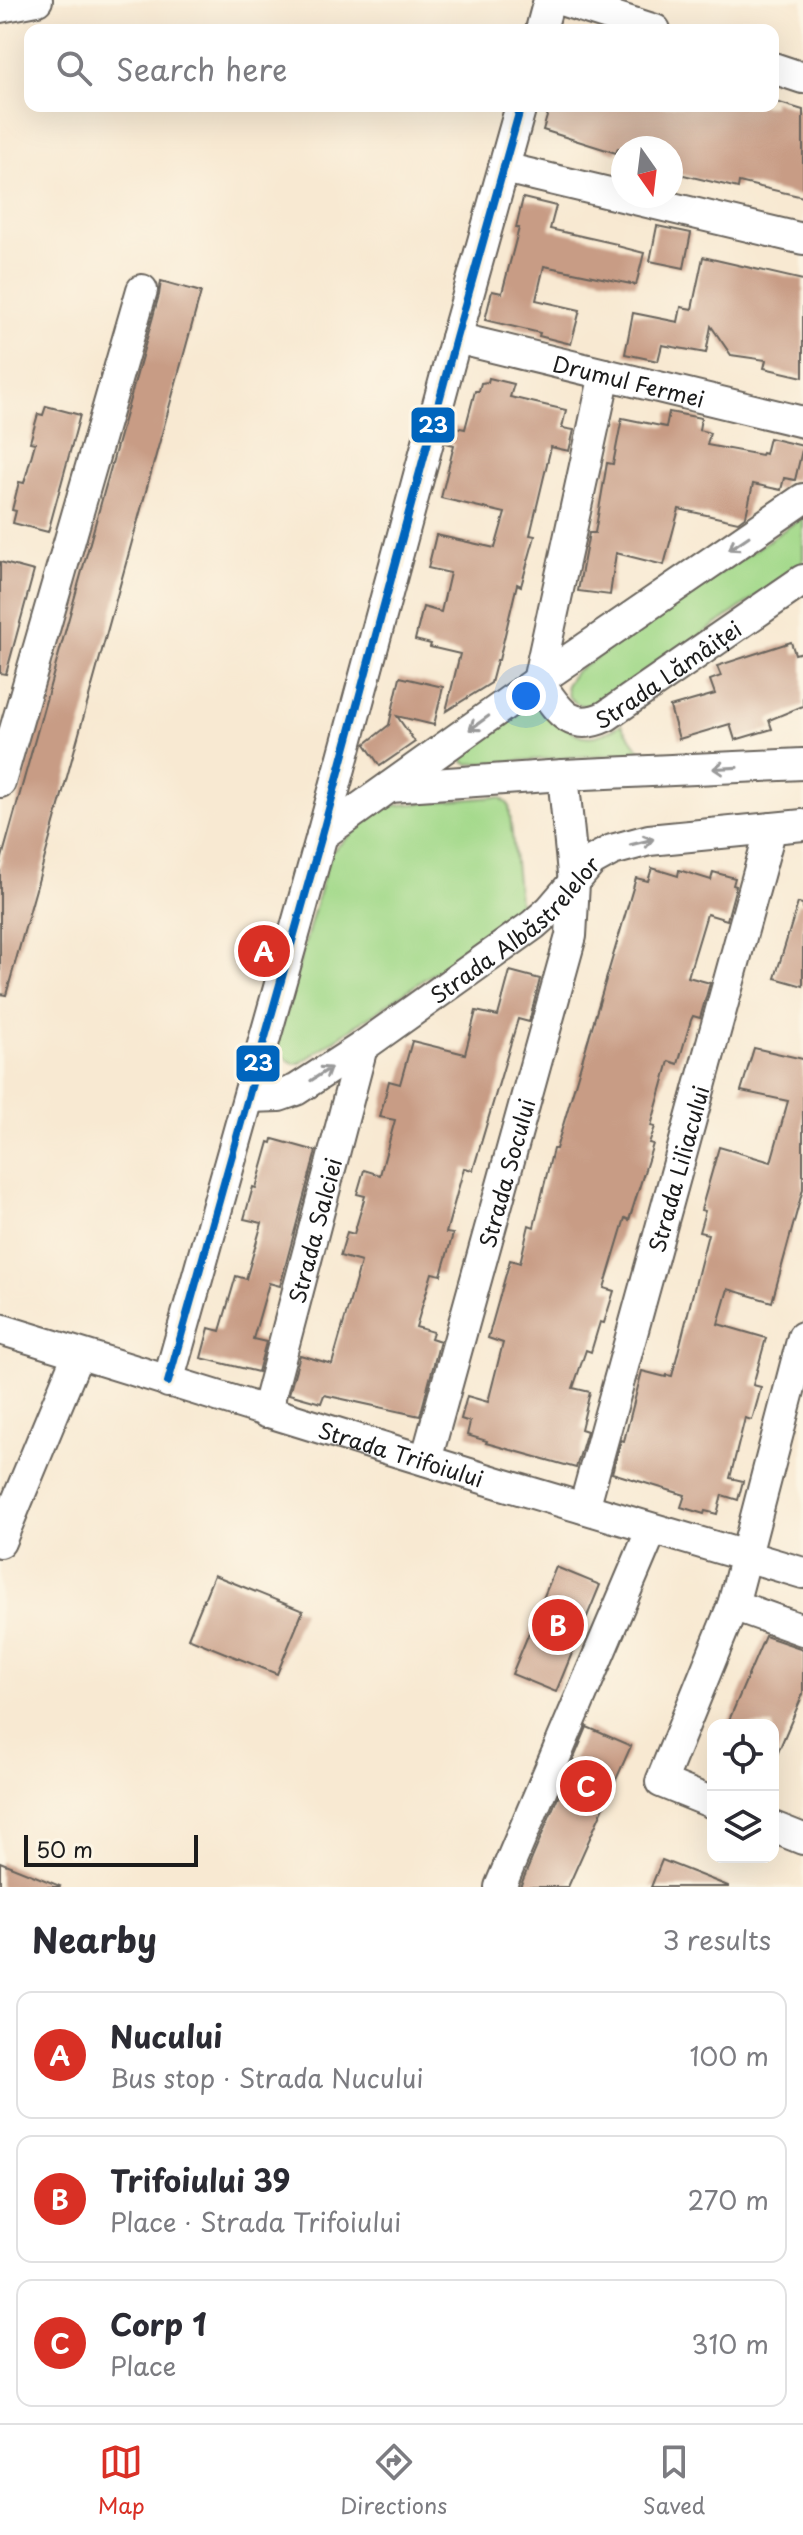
<!DOCTYPE html>
<meta charset="utf-8">
<style>
body{margin:0;font-family:"Playpen Sans",sans-serif;background:#f7f7f7;color:#2b2b33}
.controls{position:absolute;right:24px;bottom:24px;display:grid;overflow:hidden;border-radius:16px;box-shadow:0 8px 32px #0002}
.controls button{width:72px;height:72px;display:grid;place-items:center;padding:0;border:0;border-bottom:2px solid #e1e1e2;background:#fff;color:#2b2b33;font:40px sans-serif}
.compass{position:absolute;left:611px;top:136px;width:72px;height:72px;border-radius:50%;background:#fff;box-shadow:0 8px 32px #0002;rotate:166deg}
.scale{position:absolute;left:24px;bottom:20px;width:174px;box-sizing:border-box;padding-left:8px;border:4px solid #1c1c1c;border-top:0;font-size:22px;line-height:28px;white-space:nowrap;color:#1c1c1c;-webkit-text-stroke:6px #fcf5e5;paint-order:stroke}
.you{position:absolute;left:526px;top:696px;width:28px;height:28px;margin:-20px;border:6px solid #fff;border-radius:50%;background:#1a73e8;box-shadow:0 0 0 12px #1a73e833}
.badge{display:grid;place-items:center;width:52px;height:52px;border-radius:50%;background:#d93025;color:#fff;font-size:26px;font-weight:700}
.pin{position:absolute;translate:-50% -50%;border:4px solid #fff;box-shadow:0 2px 8px #0006}
.list{margin:0;padding:0;list-style:none}
h2{display:flex;justify-content:space-between;align-items:center;height:104px;margin:0;padding:0 32px;font-size:34px}
h2 small{font-size:26px;font-weight:400;color:#7c7c81}
.list li{display:grid;grid-template-columns:52px 1fr auto;gap:24px;align-items:center;box-sizing:border-box;height:128px;margin:0 16px 16px;padding:0 16px;border:2px solid #e1e1e2;border-radius:16px}
.list b{display:block;font-size:30px;white-space:nowrap}
.list p{margin:0;font-size:26px;white-space:nowrap;color:#7c7c81}
.list em{font-size:26px;font-style:normal;color:#7c7c81}
.icon{flex:none;width:44px;height:44px;fill:none;stroke:currentColor;stroke-width:2;stroke-linecap:round;stroke-linejoin:round}
.map{position:relative;flex:none;width:803px;height:1887px;overflow:hidden}
.search{position:absolute;background:#fff;box-shadow:0 8px 32px #0002;left:24px;right:24px;top:24px;height:88px;display:flex;align-items:center;gap:20px;box-sizing:border-box;padding:0 28px;border-radius:16px;color:#7c7c81;font-size:30px}
.sheet{height:536px;background:#fff}
nav{display:flex;justify-content:space-around;align-items:center;box-sizing:border-box;height:112px;border-top:2px solid #e1e1e2;background:#fff;font-size:22px;color:#7c7c81}
nav a{display:grid;justify-items:center;gap:4px}
nav .on{color:#d93025}
.map>svg:first-child{display:block}
.green{fill:#a3d98a;stroke:#607a53;stroke-width:2}
.building{fill:#c89c85}
.lines{fill:none;stroke-linecap:round;stroke-linejoin:round}
.minor-casing{stroke:#69645c;stroke-width:34}
.minor{stroke:#fff;stroke-width:30}
.bus-1-casing{stroke:#fcf5e5;stroke-width:14}
.bus-1{stroke:#0065bd;stroke-width:8}
.oneway{stroke:#999}
.labels{text-anchor:middle;dominant-baseline:central;stroke-width:6;stroke-linejoin:round;paint-order:stroke}
.street-label{font-size:22px;fill:#1c1c1c;stroke:#fcf5e5}
.line-badge{stroke:#fcf5e5;stroke-width:3}
.badge-label{font-size:22px;text-anchor:middle;font-weight:bold;fill:#fff}
</style>
<div class="map">
<svg width="803" height="1887" viewBox="0 0 803 1887">
<rect width="100%" height="100%" fill="#fcf5e5"/>
<filter id="ink" filterUnits="userSpaceOnUse"><feTurbulence type="fractalNoise" baseFrequency=".0125" numOctaves="2"/><feDisplacementMap in="SourceGraphic" scale="16" xChannelSelector="R" yChannelSelector="G"/><feConvolveMatrix kernelMatrix="1 2 1 2 8 2 1 2 1" color-interpolation-filters="sRGB"/></filter>
<filter id="wash" filterUnits="userSpaceOnUse"><feTurbulence type="fractalNoise" baseFrequency=".006" numOctaves="4" result="noise"/><feDisplacementMap in="SourceGraphic" scale="32" xChannelSelector="R" yChannelSelector="G"/><feGaussianBlur stdDeviation="1.8" result="paint"/><feColorMatrix in="noise" values="0 0 0 0 0 0 0 0 0 0 0 0 0 0 0 0 0 1.4 0 .05"/><feComposite in="paint" operator="in"/></filter>
<g filter="url(#wash)">
<rect width="100%" height="100%" fill="#f8e9d2"/>
<g class="green">
<path d="M803,517V564L603,703C589,706 578,709 568,696L566,685L575,672Z"/>
<path d="M524,705C565,704 567,761 621,724L642,753L468,764L464,762L462,753Z"/>
<path d="M495,797L501,798L509,805L520,911L516,917L299,1064C288,1065 281,1053 277,1044L330,853L380,809L388,806Z"/>
</g>
<g id="blocks">
<g class="building">
<polygon points="773,101 803,110 803,197 739,182 738,188 671,172 671,148 618,148 616,153 543,130 550,106 773,106"/>
<polygon points="523,198 556,206 550,229 617,244 617,246 644,253 636,285 544,266 536,300 580,310 571,344 539,336 540,333 485,320 492,291 502,293 519,228 516,228"/>
<polygon points="657,226 691,233 684,268 650,261"/>
<polygon points="703,257 803,280 803,377 764,368 766,360 731,355 711,326 706,353 662,345 658,361 625,354 633,313 678,322 681,307 692,309"/>
<polygon points="161,281 201,292 36,889 6,995 0,994 0,865 159,295"/>
<polygon points="489,378 514,384 510,397 566,410 562,428 574,430 569,451 551,447 530,535 535,536 521,586 517,584 499,660 497,660 491,683 446,711 460,654 430,647 431,644 415,640 423,607 441,612 450,573 428,568 436,535 495,548 505,513 441,498 454,445 446,443 451,426 465,429 475,391 479,391 481,383 488,382"/>
<polygon points="46,406 80,415 48,532 13,523 16,511 12,510 19,482 24,483 35,443 30,442 38,414 43,415"/>
<polygon points="669,412 701,418 699,430 710,433 707,445 761,455 762,453 765,454 769,438 803,446 795,480 784,478 781,490 753,484 746,516 738,522 679,509 664,565 616,553 610,595 578,591 589,533 595,533 607,463 613,464 622,418 666,427"/>
<polygon points="0,562 34,571 6,674 0,673"/>
<polygon points="791,642 795,654 803,652 803,706 769,720 772,729 735,740 730,724 679,739 670,707 715,694 710,680 721,676 717,666"/>
<polygon points="400,677 443,687 434,725 397,716 415,742 380,766 365,744 389,725"/>
<polygon points="652,868 678,876 679,870 711,880 713,872 735,878 733,885 736,886 727,920 707,914 688,977 710,983 700,1018 693,1016 691,1020 678,1064 669,1061 651,1126 655,1127 649,1143 653,1144 629,1220 625,1218 604,1288 614,1291 604,1323 600,1322 591,1352 586,1350 573,1388 590,1392 581,1429 587,1431 576,1468 486,1443 487,1441 467,1435 470,1422 461,1419 467,1396 488,1402 503,1343 488,1338 510,1260 520,1263 529,1225 534,1227 553,1149 556,1149 636,878 648,881"/>
<polygon points="798,903 803,904 803,986 775,978"/>
<polygon points="510,971 540,979 529,1022 518,1019 473,1170 464,1168 446,1233 453,1234 441,1275 432,1273 416,1327 433,1332 431,1338 440,1341 420,1416 324,1395 321,1403 289,1394 300,1355 332,1364 361,1262 340,1256 347,1232 354,1234 365,1196 357,1194 364,1170 380,1175 395,1120 380,1117 389,1081 400,1084 412,1041 465,1054 476,1011 498,1016"/>
<polygon points="754,1048 803,1059 803,1189 772,1302 728,1289 718,1324 766,1338 753,1385 761,1387 758,1399 752,1420 745,1418 730,1478 743,1481 738,1500 722,1495 717,1514 705,1511 704,1514 681,1507 685,1495 612,1473 621,1440 624,1441 642,1371 666,1377 667,1375 672,1376 708,1234 699,1232 705,1211 701,1210 719,1147 771,1162 788,1101 741,1091"/>
<polygon points="273,1139 316,1151 280,1286 269,1283 253,1339 266,1342 258,1372 201,1358 209,1328 220,1331 236,1276 246,1279 262,1223 244,1219 253,1187 256,1188 269,1142 272,1143"/>
<polygon points="556,1567 600,1585 556,1692 512,1674"/>
<polygon points="214,1575 303,1611 277,1674 188,1638"/>
<polygon points="765,1636 803,1649 803,1694 773,1764 773,1725 727,1725"/>
<polygon points="587,1727 631,1746 568,1887 520,1887"/>
<polygon points="662,1860 728,1886 728,1887 651,1887"/>
<polygon points="0,1862 60,1886 59,1887 0,1887"/>
</g>
</g>
</g>
<g filter="url(#ink)">
<use href="#blocks" fill-opacity="0" stroke="#69645c" stroke-width="2"/>
<g class="lines">
<defs>
<g id="minor">
<polyline points="561,0 655,30"/>
<polyline points="0,7 37,0"/>
<polyline points="541,30 549,0"/>
<polyline points="773,68 803,78"/>
<polyline points="504,168 803,239"/>
<path id="s1" d="M456,338L803,422"/>
<path id="s2" d="M605,374L538,681C557,708 569,734 606,716L803,580"/>
<polyline points="0,782 142,290"/>
<polyline points="390,787 563,775 803,764"/>
<polyline points="322,835 538,681 803,499"/>
<path id="s3" d="M249,1097L279,1096L296,1090L362,1047L533,925L550,910L592,861L612,850L649,840L803,825"/>
<path id="s4" d="M0,1329L502,1484L803,1573"/>
<polyline points="168,1382 322,835 456,338 521,106"/>
<path id="s5" d="M266,1412L362,1047"/>
<path id="s6" d="M426,1460L571,936L574,883L563,775"/>
<path id="s7" d="M584,1508L771,828"/>
<polyline points="0,1542 78,1354"/>
<polyline points="733,1605 803,1630"/>
<polyline points="713,1803 661,1782 733,1605 803,1337"/>
<polyline points="773,1827 803,1839"/>
<polyline points="500,1887 652,1529"/>
</g>
</defs>
<use href="#minor" class="minor-casing"/>
<use href="#minor" class="minor"/>
<defs>
<polyline id="bus-1" points="168,1382 322,835 456,338 521,106"/>
</defs>
<use href="#bus-1" class="bus-1-casing"/>
<use href="#bus-1" class="bus-1"/>
</g>
<defs><path id="oneway-shaft" d="M-6 0H5M1.5-3L5.5 0L1.5 3" fill="none" stroke-width="1.6" stroke-linecap="round" stroke-linejoin="round" transform="scale(2)"/></defs>
<g class="oneway">
<use href="#oneway-shaft" transform="translate(739 543) rotate(146)"/>
<use href="#oneway-shaft" transform="translate(479 723) rotate(144)"/>
<use href="#oneway-shaft" transform="translate(725 768) rotate(177)"/>
<use href="#oneway-shaft" transform="translate(642 842) rotate(-14)"/>
<use href="#oneway-shaft" transform="translate(321 1074) rotate(-33)"/>
</g>
</g>
<g class="labels">
<g class="street-label">
<text stroke="none"><textPath href="#s1" startOffset="178">Drumul Fermei</textPath></text>
<text stroke="none"><textPath href="#s2" startOffset="476">Strada Lămâiței</textPath></text>
<text stroke="none"><textPath href="#s3" startOffset="320">Strada Albăstrelelor</textPath></text>
<text stroke="none"><textPath href="#s7" startOffset="352">Strada Liliacului</textPath></text>
<text stroke="none"><textPath href="#s6" startOffset="298">Strada Socului</textPath></text>
<text stroke="none"><textPath href="#s5" startOffset="188">Strada Salciei</textPath></text>
<text stroke="none"><textPath href="#s4" startOffset="420">Strada Trifoiului</textPath></text>
</g>
</g>
<g class="line-badge">
<rect x="410" y="406" width="46" height="38" rx="8" fill="#0065bd"/>
<rect x="235" y="1044" width="46" height="39" rx="8" fill="#0065bd"/>
</g>
<g class="badge-label">
<text x="433" y="433">23</text>
<text x="258" y="1071">23</text>
</g>
</svg>
<div class="controls">
<button><svg class="icon" aria-label="locate" viewBox="0 0 24 24"><circle cx="12" cy="12" r="6"/><path d="M12 2v4M12 18v4M2 12h4M18 12h4"/></svg></button>
<button><svg class="icon" aria-label="layers" viewBox="0 0 24 24"><path d="M12 4l9 5-9 5-9-5zM3 14l9 5 9-5"/></svg></button>
</div>
<svg class="compass" viewBox="-18 -18 36 36"><path d="M0-13l5 13h-10z" fill="#e53935"/><path d="M0 13l5-13h-10z" fill="#7c7c81"/></svg>
<div class="scale">50 m</div>
<div class="you"></div>
<div class="pin badge" style="left:264px;top:951px">A</div>
<div class="pin badge" style="left:558px;top:1625px">B</div>
<div class="pin badge" style="left:586px;top:1786px">C</div>
<div class="search"><svg class="icon" aria-label="search" viewBox="0 0 24 24"><circle cx="10" cy="10" r="6"/><path d="M15 15l6 6"/></svg>Search here</div>
</div>
<section class="sheet">
<h2>Nearby<small>3 results</small></h2>
<ul class="list">
<li><span class="badge">A</span><div><b>Nucului</b><p>Bus stop · Strada Nucului</p></div><em>100 m</em></li>
<li><span class="badge">B</span><div><b>Trifoiului 39</b><p>Place · Strada Trifoiului</p></div><em>270 m</em></li>
<li><span class="badge">C</span><div><b>Corp 1</b><p>Place</p></div><em>310 m</em></li>
</ul>
</section>
<nav>
<a class="on"><svg class="icon" aria-label="map" viewBox="0 0 24 24"><path d="M3 6l6-2 6 2 6-2v14l-6 2-6-2-6 2zM9 4v14M15 6v14"/></svg>Map</a>
<a><svg class="icon" aria-label="directions" viewBox="0 0 24 24"><path d="M12 3l9 9-9 9-9-9zM9 14v-3h6M13 9l2 2-2 2"/></svg>Directions</a>
<a><svg class="icon" aria-label="saved" viewBox="0 0 24 24"><path d="M7 4h10v16l-5-4-5 4z"/></svg>Saved</a>
</nav>
